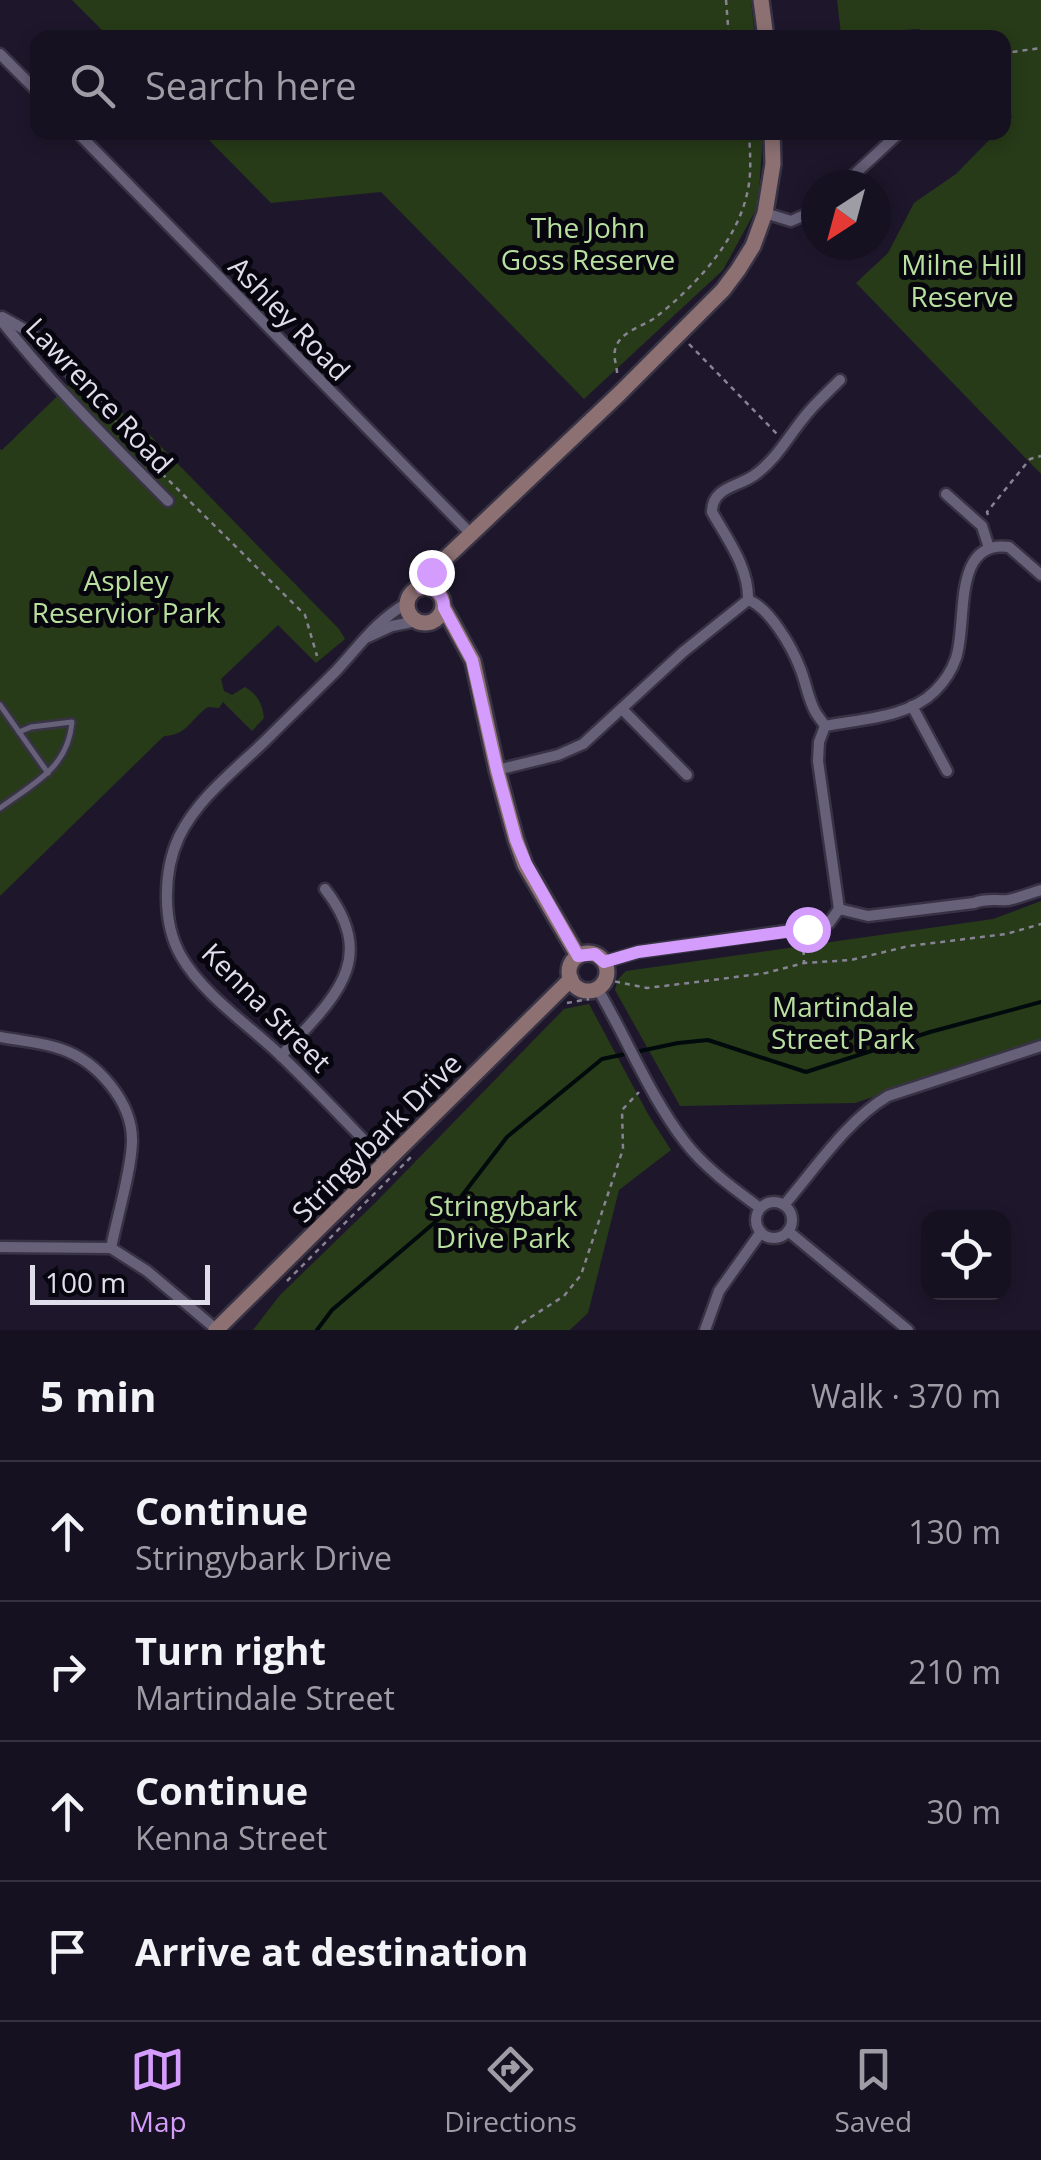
<!DOCTYPE html>
<meta charset="utf-8">
<style>
body{margin:0;font-family:"Open Sans",sans-serif;background:#1f1a2a;color:#f1f3f6}
.controls{position:absolute;right:30px;bottom:30px;display:grid;overflow:hidden;border-radius:20px;box-shadow:0 5px 15px #0003}
.controls button{width:90px;height:90px;display:grid;place-items:center;padding:0;border:0;border-bottom:2px solid #35313f;background:#161121;color:#f1f3f6;font:50px sans-serif}
.compass{position:absolute;left:801px;top:170px;width:90px;height:90px;border-radius:50%;background:#161121;box-shadow:0 5px 15px #0003;rotate:216deg}
.scale{position:absolute;left:30px;bottom:25px;width:180px;box-sizing:border-box;padding-left:10px;border:5px solid #e1deec;border-top:0;font-size:28px;line-height:35px;white-space:nowrap;color:#e1deec;-webkit-text-stroke:8px #07050d;paint-order:stroke}
.stop{position:absolute;width:30px;height:30px;margin:-22px;border:8px solid #d49cfc;border-radius:50%;background:#fff}
.stop.end{background:#d49cfc;border-color:#fff;box-shadow:0 2px 10px #0008}
.list{margin:0;padding:0;list-style:none}
h2{display:flex;justify-content:space-between;align-items:center;height:130px;margin:0;padding:0 40px;font-size:42px}
h2 small{font-size:32px;font-weight:400;color:#9e9da5}
.list li{display:grid;grid-template-columns:65px 1fr auto;gap:30px;align-items:center;box-sizing:border-box;height:140px;padding:0 40px;border-top:2px solid #35313f}
.list b{display:block;font-size:38px;white-space:nowrap}
.list p{margin:0;font-size:32px;white-space:nowrap;color:#9e9da5}
.list em{font-size:32px;font-style:normal;color:#9e9da5}
.icon{flex:none;width:55px;height:55px;fill:none;stroke:currentColor;stroke-width:2;stroke-linecap:round;stroke-linejoin:round}
.map{position:relative;flex:none;width:1041px;height:1330px;overflow:hidden}
.search{position:absolute;background:#161121;box-shadow:0 5px 15px #0003;left:30px;right:30px;top:30px;height:110px;display:flex;align-items:center;gap:25px;box-sizing:border-box;padding:0 35px;border-radius:20px;color:#9e9da5;font-size:38px}
.sheet{height:690px;background:#161121}
nav{display:flex;justify-content:space-around;align-items:center;box-sizing:border-box;height:140px;border-top:2px solid #35313f;background:#161121;font-size:28px;color:#9e9da5}
nav a{display:grid;justify-items:center;gap:5px}
nav .on{color:#d49cfc}
.map>svg:first-child{display:block}
.green{fill:#273b18}
.lines{fill:none;stroke-linecap:round;stroke-linejoin:round}
.stream{stroke:#000a0c;stroke-width:4}
.lane-casing{stroke:#383344;stroke-width:10}
.street-casing{stroke:#383344;stroke-width:15}
.secondary-casing{stroke:#383344;stroke-width:20}
.path{stroke:#878394;stroke-width:2.5;stroke-dasharray:5 5;stroke-linecap:butt}
.lane{stroke:#676079;stroke-width:5}
.street{stroke:#676079;stroke-width:10}
.secondary{stroke:#8c7072;stroke-width:15}
.route{stroke:#d49cfc;stroke-width:12}
.labels{text-anchor:middle;dominant-baseline:central;stroke-width:10;stroke-linejoin:round;paint-order:stroke}
.park-label{font-size:28px;fill:#b9df9f;stroke:#07050d}
.street-label{font-size:28px;fill:#e1deec;stroke:#07050d}
</style>
<div class="map">
<svg width="1041" height="1330" viewBox="0 0 1041 1330">
<rect width="100%" height="100%" fill="#1e172c"/>
<g class="green">
<polygon points="72,0 751,0 755,37 109,37"/>
<polygon points="837,0 1041,0 1041,474 856,283 888,253 914,203 956,174 996,133 1004,132 1004,125 1012,117 1004,108 1004,38 929,37 919,29 841,34"/>
<polygon points="202,133 763,133 758,206 723,270 584,399 381,192 271,203"/>
<path d="M82,372L133,424L137,422L339,629L345,639L316,663L278,625L221,679L224,691L232,695L245,687C258,695 262,703 264,718L252,731L223,702L219,708L208,707C190,719 188,735 164,736L0,896V449L2,450Z"/>
<polygon points="1041,901 1041,1039 855,1103 680,1106 615,990 618,979 626,971 993,919"/>
<polygon points="589,1004 648,1114 671,1150 619,1190 588,1313 570,1330 253,1330 280,1295 376,1202 564,1009"/>
</g>
<g class="lines">
<polyline class="stream" points="317,1330 332,1310 454,1206 507,1137 602,1059 678,1043 708,1040 806,1072 930,1032 1041,1002"/>
<defs>
<g id="lane">
<polyline points="0,705 48,773"/>
<path d="M0,808C34,783 68,768 72,722L31,727L19,732"/>
</g>
<g id="street">
<polyline points="0,54 38,92"/>
<polyline points="77,132 472,535"/>
<polyline points="843,185 900,132"/>
<polyline points="765,213 791,221 816,210"/>
<polyline points="2,317 31,333 109,412"/>
<path d="M0,319C51,384 110,442 168,501"/>
<polyline points="946,494 982,526 989,548"/>
<path d="M748,600C769,607 792,647 800,668C806,682 808,700 816,713C819,718 822,721 825,726L819,742L818,761L839,909"/>
<path d="M748,600C749,567 727,539 712,512C712,486 740,487 756,474C776,459 787,439 802,420C813,405 827,393 840,380"/>
<polyline points="368,637 392,626 417,621"/>
<polyline points="912,706 947,771"/>
<polyline points="622,709 687,775"/>
<path d="M825,726C860,719 908,718 935,691C944,682 952,670 956,658C968,623 951,539 1009,547L1041,575"/>
<polyline points="497,770 558,755 583,744 683,652 748,600"/>
<path d="M604,962L638,952L821,926L829,923L839,909L868,916L974,903C987,898 995,901 1008,900C1019,898 1030,893 1041,890"/>
<path d="M597,988C627,1038 649,1095 685,1142C705,1168 733,1188 760,1208"/>
<path d="M0,1037C20,1041 42,1042 61,1049C97,1061 133,1102 132,1142C131,1172 117,1217 111,1248"/>
<path d="M281,1056C330,1001 382,962 325,889"/>
<path d="M385,1162C350,1126 315,1088 278,1053C247,1024 202,993 181,956C162,923 163,871 179,837C197,799 235,770 265,741C289,717 313,694 336,671C361,644 375,622 407,603"/>
<circle cx="774" cy="1220" r="18"/>
<path d="M784,1205C816,1168 846,1121 888,1096L1041,1046"/>
<polyline points="788,1231 908,1330"/>
<polyline points="0,1247 111,1248 147,1271 216,1329"/>
<polyline points="705,1330 719,1291 761,1232"/>
</g>
<g id="secondary">
<polyline points="761,0 766,38"/>
<circle cx="425" cy="605" r="18"/>
<polyline points="421,588 431,572 620,393 723,290 738,270 753,246 765,213 773,164 772,132"/>
<polyline points="444,608 473,661 497,770 516,840 525,865 578,956"/>
<circle cx="588" cy="972" r="19"/>
<polyline points="216,1330 571,979"/>
</g>
</defs>
<use href="#lane" class="lane-casing"/>
<use href="#street" class="street-casing"/>
<use href="#secondary" class="secondary-casing"/>
<g class="path">
<polyline points="726,0 729,38"/>
<polyline points="1004,57 1012,52 1041,48"/>
<polyline points="689,344 778,435"/>
<path d="M617,373C617,366 613,357 615,350C619,331 643,327 656,317C694,287 736,243 747,194C752,174 750,153 749,132"/>
<polyline points="116,421 142,454 305,615 317,656"/>
<polyline points="988,515 987,512 1030,459 1041,456"/>
<polyline points="803,940 804,962"/>
<polyline points="607,986 613,981 647,988 705,981 766,973 804,963 851,960 909,946 1006,934 1041,924"/>
<polyline points="567,1003 589,999"/>
<polyline points="287,1281 412,1156"/>
<polyline points="515,1330 520,1324 564,1296 581,1275 623,1149 622,1110 639,1092"/>
</g>
<use href="#lane" class="lane"/>
<use href="#street" class="street"/>
<use href="#secondary" class="secondary"/>
</g>
<g class="lines">
<path class="route" d="M431,572L421,588C434,587 444,594 444,608L472,660L497,770L516,840L526,864L578,956L595,954L604,962L638,952L807,929"/>
</g>
<g class="labels">
<g class="park-label">
<text x="588" y="227">The John<tspan x="588" dy="32">Goss Reserve</tspan></text>
<text x="962" y="264">Milne Hill<tspan x="962" dy="32">Reserve</tspan></text>
<text x="126" y="580">Aspley<tspan x="126" dy="32">Reservior Park</tspan></text>
<text x="843" y="1006">Martindale<tspan x="843" dy="32">Street Park</tspan></text>
<text x="503" y="1205">Stringybark<tspan x="503" dy="32">Drive Park</tspan></text>
</g>
<g class="street-label">
<text transform="translate(290 318) rotate(46)">Ashley Road</text>
<text transform="translate(100 395) rotate(47)">Lawrence Road</text>
<text transform="translate(267 1007) rotate(45)">Kenna Street</text>
<text transform="translate(376 1137) rotate(-45)">Stringybark Drive</text>
</g>
</g>
</svg>
<div class="controls">
<button><svg class="icon" aria-label="locate" viewBox="0 0 24 24"><circle cx="12" cy="12" r="6"/><path d="M12 2v4M12 18v4M2 12h4M18 12h4"/></svg></button>
</div>
<svg class="compass" viewBox="-18 -18 36 36"><path d="M0-13l5 13h-10z" fill="#e53935"/><path d="M0 13l5-13h-10z" fill="#9e9da5"/></svg>
<div class="scale">100 m</div>
<div class="stop" style="left:807px;top:929px"></div>
<div class="stop end" style="left:431px;top:572px"></div>
<div class="search"><svg class="icon" aria-label="search" viewBox="0 0 24 24"><circle cx="10" cy="10" r="6"/><path d="M15 15l6 6"/></svg>Search here</div>
</div>
<section class="sheet">
<h2>5 min<small>Walk · 370 m</small></h2>
<ul class="list">
<li><svg class="icon" aria-label="ahead" viewBox="0 0 24 24"><path d="M12 20V5M6 11l6-6 6 6"/></svg><div><b>Continue</b><p>Stringybark Drive</p></div><em>130 m</em></li>
<li><svg class="icon" aria-label="right" viewBox="0 0 24 24"><path d="M7 20v-9h11M14 6l5 5-5 5"/></svg><div><b>Turn right</b><p>Martindale Street</p></div><em>210 m</em></li>
<li><svg class="icon" aria-label="ahead" viewBox="0 0 24 24"><path d="M12 20V5M6 11l6-6 6 6"/></svg><div><b>Continue</b><p>Kenna Street</p></div><em>30 m</em></li>
<li><svg class="icon" aria-label="arrive" viewBox="0 0 24 24"><path d="M6 21V4h12l-3 4 3 4H6"/></svg><div><b>Arrive at destination</b></div></li>
</ul>
</section>
<nav>
<a class="on"><svg class="icon" aria-label="map" viewBox="0 0 24 24"><path d="M3 6l6-2 6 2 6-2v14l-6 2-6-2-6 2zM9 4v14M15 6v14"/></svg>Map</a>
<a><svg class="icon" aria-label="directions" viewBox="0 0 24 24"><path d="M12 3l9 9-9 9-9-9zM9 14v-3h6M13 9l2 2-2 2"/></svg>Directions</a>
<a><svg class="icon" aria-label="saved" viewBox="0 0 24 24"><path d="M7 4h10v16l-5-4-5 4z"/></svg>Saved</a>
</nav>
